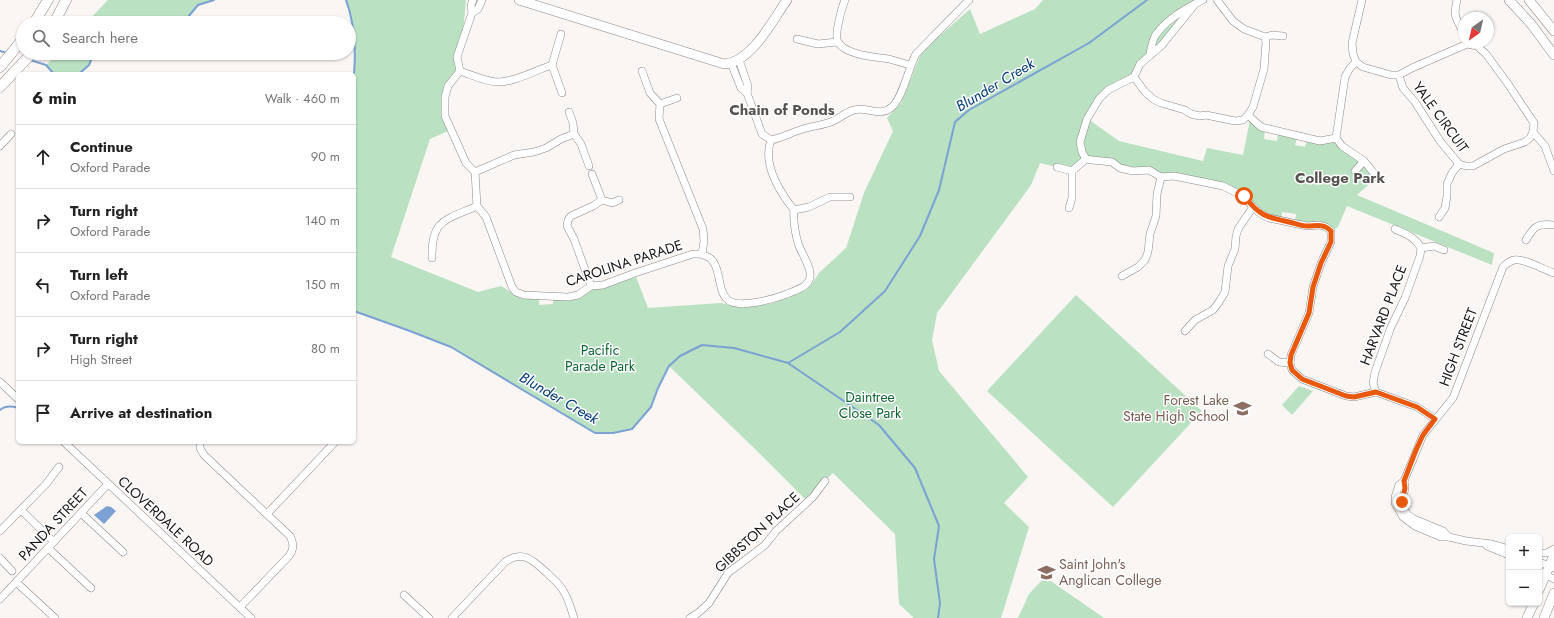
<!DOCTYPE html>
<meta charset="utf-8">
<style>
body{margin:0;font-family:Jost,sans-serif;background:#f2f2f2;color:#222}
.controls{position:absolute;right:12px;bottom:12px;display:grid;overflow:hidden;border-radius:6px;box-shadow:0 1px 3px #0004}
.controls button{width:36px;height:36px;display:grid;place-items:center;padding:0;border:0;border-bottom:1px solid #e0e0e0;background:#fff;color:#222;font:20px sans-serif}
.compass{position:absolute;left:1458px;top:12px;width:36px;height:36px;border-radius:50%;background:#fff;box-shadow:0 1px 3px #0004;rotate:214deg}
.stop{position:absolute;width:12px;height:12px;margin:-9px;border:3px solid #ea580c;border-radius:50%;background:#fff}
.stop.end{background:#ea580c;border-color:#fff;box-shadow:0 1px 4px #0008}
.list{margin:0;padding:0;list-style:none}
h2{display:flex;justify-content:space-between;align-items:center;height:52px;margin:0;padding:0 16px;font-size:17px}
h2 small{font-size:13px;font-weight:400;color:#767676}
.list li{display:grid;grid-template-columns:26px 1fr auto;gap:12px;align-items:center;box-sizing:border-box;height:64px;padding:0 16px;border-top:1px solid #e0e0e0}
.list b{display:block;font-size:15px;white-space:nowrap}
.list p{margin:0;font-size:13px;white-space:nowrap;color:#767676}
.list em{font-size:13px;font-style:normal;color:#767676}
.icon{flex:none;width:22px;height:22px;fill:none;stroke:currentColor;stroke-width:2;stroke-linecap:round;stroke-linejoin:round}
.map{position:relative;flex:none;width:1554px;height:618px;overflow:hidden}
.search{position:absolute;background:#fff;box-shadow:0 1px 3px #0004;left:16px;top:16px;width:340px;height:44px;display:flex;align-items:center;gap:10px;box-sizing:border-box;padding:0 14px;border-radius:22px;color:#767676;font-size:15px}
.panel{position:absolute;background:#fff;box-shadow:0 1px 3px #0004;left:16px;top:72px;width:340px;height:372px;border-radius:6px}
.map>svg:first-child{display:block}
.green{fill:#b9e1c2;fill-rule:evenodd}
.water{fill:#7ba2d3}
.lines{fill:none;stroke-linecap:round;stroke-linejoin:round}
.stream{stroke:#7ba2d3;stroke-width:2}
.street-casing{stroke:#8d8988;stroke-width:8}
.secondary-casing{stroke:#8d8988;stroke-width:10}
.primary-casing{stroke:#8d8988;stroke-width:11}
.street{stroke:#fff;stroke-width:7}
.secondary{stroke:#fff;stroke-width:9}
.primary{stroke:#fff;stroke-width:10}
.route{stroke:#ea580c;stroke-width:5}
.labels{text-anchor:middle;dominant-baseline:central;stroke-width:3;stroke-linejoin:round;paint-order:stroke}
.street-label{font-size:14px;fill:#191717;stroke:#fff}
.park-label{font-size:14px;fill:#0d6632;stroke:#fff}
.education-label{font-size:14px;fill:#785e54;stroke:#fff;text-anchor:end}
.water-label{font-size:15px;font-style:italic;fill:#023c77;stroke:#fff}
.neighbourhood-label{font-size:15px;font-weight:bold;fill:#555250;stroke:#fff}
</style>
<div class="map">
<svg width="1554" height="618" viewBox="0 0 1554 618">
<rect width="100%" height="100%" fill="#faf6f4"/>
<g class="green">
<polygon points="108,0 213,0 198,5 183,23 86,23"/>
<path d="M346,0H466L464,23L457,55V70L443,94L441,102L443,118L448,131L430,139L391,257L478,292L501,286L522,299L539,298V305L553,304V298L590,289L605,287L636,277L648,308L721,303L738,307L753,306L769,304L788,298L806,290L811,285L819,273L846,248L864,193L893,131L887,118L901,103L920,56L926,48L970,9L980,34L1035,9L1043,0H1203L1150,54L1134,77L1108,90L1088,119L1119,141L1203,161L1207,148L1243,155L1249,125L1248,115L1261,127L1320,141L1336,138L1377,177L1357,195L1494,253L1492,265L1347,206L1338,227L1331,231L1326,227L1269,218L1223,186L1161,177L1142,170L1087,159L1072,171L1040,163L1031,185L937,313L932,340L939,371L1028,477L1004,503L1029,527L1001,618H914L899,604L895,534L833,473L805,499L754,448L669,366L658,388L651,407L632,429L613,433H595L451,347L410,331L354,311V74C356,49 355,24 346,0ZM1265,131L1278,134L1277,141L1264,139ZM1297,138L1307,140L1305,147L1295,145ZM1282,212L1296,214L1295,221L1281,219Z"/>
<polygon points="58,53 94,53 89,65 79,74 54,74 46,65"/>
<polygon points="1076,295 1202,411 1113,507 987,391"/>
<polygon points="1299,386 1313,391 1292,415 1282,405"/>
<polygon points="1045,577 1104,618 1018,618 1029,594"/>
</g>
<polygon class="water" points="107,506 111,507 116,511 104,524 94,515"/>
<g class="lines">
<g class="stream">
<path d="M346,0C355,24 356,49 354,74"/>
<polyline points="183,23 198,5 214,0"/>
<polyline points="0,51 7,53"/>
<polyline points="30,60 46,65 54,74"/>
<polyline points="79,74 89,65 94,53"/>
<polyline points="354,311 410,331 451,347 595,433 613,433 632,429 651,407 658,388 669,366 680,356 702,345 734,348 788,363 840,332 885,291 920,236 939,190 955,122 969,110 1089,43 1147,0"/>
<polyline points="788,363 879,425 915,468 939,526 934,559 940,603 938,618"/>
<path d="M0,410C5,406 12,406 18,408"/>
</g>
<defs>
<g id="street">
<path d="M473,0L471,5L472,13L457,57L460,71L448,86L445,97V116L466,163L475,172L477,206L486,217L512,287L516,292L524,295L568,297L578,295L591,286L603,285L635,273L693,254C727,252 713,288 728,300C739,309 774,299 787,294C795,290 808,288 810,277C812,268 801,253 798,243C795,232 793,221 794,210C779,191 762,164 771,140"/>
<path d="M845,0C842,7 834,35 838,42C845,55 876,57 889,59C896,61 903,63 910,65"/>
<polyline points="1362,0 1352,43 1353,54 1356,62 1363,67 1391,75 1399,75 1412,68 1467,44 1477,46 1486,54 1508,84 1534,123 1533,132 1530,138 1525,142 1504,149 1473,166 1466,166 1459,164 1440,141 1415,102 1403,88 1399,75"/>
<path d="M1457,0C1452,19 1458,19 1464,35"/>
<polyline points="1195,4 1162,45 1140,64 1134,77 1108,90 1099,99 1087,119 1080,142 1082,152 1086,159 1092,160 1112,162 1120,168 1133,171 1149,170 1161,177 1174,176 1223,186 1243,196 1253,207 1261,214 1269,218 1307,226 1320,225 1326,227 1331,231 1331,242 1321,263 1313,287 1309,313 1291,355 1290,363 1292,370 1302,379 1346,396 1354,397 1376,392 1417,407 1435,419"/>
<polyline points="472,13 478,9 482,0"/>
<polyline points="561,34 552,65 562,93"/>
<polyline points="1265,37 1272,35 1283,36"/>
<polyline points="797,39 818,44 837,42"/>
<path d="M1150,54C1151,48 1152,42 1155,36C1166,19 1186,8 1203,0"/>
<path d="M739,60L748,86L747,93L762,134L771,140C782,138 790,133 800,130C810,126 822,126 833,121C840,118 846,112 854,110C867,106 880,118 892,107C903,97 908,69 916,54L969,0"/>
<polyline points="731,63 741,88 747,93"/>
<path d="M460,71C472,75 486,82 498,82C515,82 536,70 552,65"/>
<polyline points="642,71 650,93 660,104 659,119 703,229 704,241 702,254"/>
<polyline points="1134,77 1145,92 1153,99 1161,103 1185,110 1191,114 1200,116 1206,115 1235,121 1243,120 1248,115 1253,107 1264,69 1266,42 1265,37 1244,29 1233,21 1217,0"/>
<polyline points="660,104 677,98"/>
<polyline points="569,112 573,123 574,134 581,144 589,166"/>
<polyline points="1248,115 1261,127 1320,141 1336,138 1342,146 1364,161 1377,177"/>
<polyline points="1533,132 1545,146 1554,171"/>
<polyline points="1336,138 1345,77 1350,68 1356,62"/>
<polyline points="0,146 11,134"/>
<polyline points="1057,167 1072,171 1086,159"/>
<polyline points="1355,171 1364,161"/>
<polyline points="475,172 514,155 534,152 546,148 561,139 574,134"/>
<polyline points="592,174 602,200 612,203 619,200"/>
<polyline points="1069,208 1072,198 1072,171"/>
<polyline points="794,210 809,207 830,197 850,197"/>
<polyline points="1439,217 1445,208 1447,196 1447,184 1452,173 1459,164"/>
<path d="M1395,229C1406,234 1415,237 1421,248L1434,246L1444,250"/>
<path d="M1526,240C1534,226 1538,223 1554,225"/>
<path d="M432,258C431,219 446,220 477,206"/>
<polyline points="1122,276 1138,267 1145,260 1148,252 1150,234 1156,216 1157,194 1161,177"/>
<polyline points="591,286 574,239 567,226 568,220 571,216 593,206 602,200"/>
<polyline points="1185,331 1195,320 1213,310 1219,302 1225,292 1228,266 1235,249 1236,236 1238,229 1253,207"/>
<polyline points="1268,354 1279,362 1290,363"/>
<polyline points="0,382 18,399"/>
<polyline points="1376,392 1373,383 1375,372 1391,327 1405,298 1420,256 1421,248"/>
<polyline points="64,442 251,618"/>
<path d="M200,442V448L204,455L290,536C294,544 294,549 289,556L240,607"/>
<polyline points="1404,481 1399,485 1395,497 1395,503 1403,517 1415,526 1441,537 1449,537 1466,541 1492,544 1509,549"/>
<polyline points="21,510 54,542"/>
<polyline points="81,513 123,552"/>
<polyline points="267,514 335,442"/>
<polyline points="0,531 46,484 59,467"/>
<path d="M1449,537L1443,531L1414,519L1408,515L1403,508L1402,502L1405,488L1404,481L1423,435L1453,398L1503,267C1506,264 1510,261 1514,260C1524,258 1544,270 1554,273"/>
<polyline points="1487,546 1509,555"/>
<polyline points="48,548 91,588"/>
<polyline points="1539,553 1547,553 1554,549"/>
<polyline points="0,558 12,571"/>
<polyline points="1539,562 1554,568"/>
<polyline points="1539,571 1554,579"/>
<polyline points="16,582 55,618"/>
<polyline points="404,595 429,618"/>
<polyline points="0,599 108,484"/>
<path d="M452,618L505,562C523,549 534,561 547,573C553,579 560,584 564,592C569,600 571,609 574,618"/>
<polyline points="690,618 698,613 709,603 728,573 765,545 776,531 813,497 825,481"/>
</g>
<g id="secondary">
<path d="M519,0L724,64C752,62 772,21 787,0"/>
<polyline points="1509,0 1532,25 1554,55"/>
<polyline points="1529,0 1554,31"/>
<polyline points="1539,590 1554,555"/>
<polyline points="1527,618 1534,603"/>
<polyline points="1544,618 1554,593"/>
</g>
<g id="primary">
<polyline points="34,23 48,0"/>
<polyline points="54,23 66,0"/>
<polyline points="0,67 23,39"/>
<polyline points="0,87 32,53"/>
</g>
</defs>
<use href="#street" class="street-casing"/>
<use href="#secondary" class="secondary-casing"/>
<use href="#primary" class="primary-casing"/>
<use href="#street" class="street"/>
<use href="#secondary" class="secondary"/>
<use href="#primary" class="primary"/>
</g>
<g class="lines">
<path class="route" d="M1244,196C1259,215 1265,217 1289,222C1295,223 1301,226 1307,226C1317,226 1323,223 1331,231V242L1321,263L1313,287L1309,313L1291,355L1290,363L1292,370L1302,379L1346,396L1354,397L1376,392L1417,407L1435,419L1423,435L1416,450L1404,481L1405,488L1402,502"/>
</g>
<defs>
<symbol id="school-bare" viewBox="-9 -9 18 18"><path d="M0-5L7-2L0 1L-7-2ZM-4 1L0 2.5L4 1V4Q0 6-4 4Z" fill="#8d6e63" stroke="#fff" stroke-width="2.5" paint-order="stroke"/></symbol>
</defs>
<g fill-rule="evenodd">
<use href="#school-bare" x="1230" y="396" width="25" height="25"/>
<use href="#school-bare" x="1034" y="560" width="25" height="25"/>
</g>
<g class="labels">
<g class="street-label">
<text transform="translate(1441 117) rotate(54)">YALE CIRCUIT</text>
<text transform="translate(624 263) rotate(-18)">CAROLINA PARADE</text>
<text transform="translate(1383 315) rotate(-69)">HARVARD PLACE</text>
<text transform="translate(1458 347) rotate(-69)">HIGH STREET</text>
<text transform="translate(166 521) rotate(43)">CLOVERDALE ROAD</text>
<text transform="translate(53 524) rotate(-47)">PANDA STREET</text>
<text transform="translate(757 532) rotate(-43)">GIBBSTON PLACE</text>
</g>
<g class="park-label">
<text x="600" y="350">Pacific<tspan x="600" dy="16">Parade Park</tspan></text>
<text x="870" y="397">Daintree<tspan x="870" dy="16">Close Park</tspan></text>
</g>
<g class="education-label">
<text x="1229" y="400">Forest Lake<tspan x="1229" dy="16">State High School</tspan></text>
<text x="1059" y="564" text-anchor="start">Saint John's<tspan x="1059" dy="16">Anglican College</tspan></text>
</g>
<g class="water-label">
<text transform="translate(995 85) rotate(-31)">Blunder Creek</text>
<text transform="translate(559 398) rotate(30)">Blunder Creek</text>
</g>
<g class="neighbourhood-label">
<text x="782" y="110">Chain of Ponds</text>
<text x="1340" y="178">College Park</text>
</g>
</g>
</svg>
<div class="controls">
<button>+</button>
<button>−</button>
</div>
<svg class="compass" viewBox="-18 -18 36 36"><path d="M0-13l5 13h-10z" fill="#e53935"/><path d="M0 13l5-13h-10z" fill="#767676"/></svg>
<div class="stop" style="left:1244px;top:196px"></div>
<div class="stop end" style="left:1402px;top:502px"></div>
<div class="search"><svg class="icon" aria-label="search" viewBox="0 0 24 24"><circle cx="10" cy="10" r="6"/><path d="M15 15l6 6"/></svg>Search here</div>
<section class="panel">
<h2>6 min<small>Walk · 460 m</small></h2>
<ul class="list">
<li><svg class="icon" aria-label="ahead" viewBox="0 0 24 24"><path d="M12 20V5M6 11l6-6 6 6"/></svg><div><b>Continue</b><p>Oxford Parade</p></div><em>90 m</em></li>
<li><svg class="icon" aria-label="right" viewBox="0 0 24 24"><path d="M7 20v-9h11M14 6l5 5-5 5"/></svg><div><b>Turn right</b><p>Oxford Parade</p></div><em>140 m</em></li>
<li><svg class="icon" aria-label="left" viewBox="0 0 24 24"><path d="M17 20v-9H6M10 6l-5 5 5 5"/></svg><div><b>Turn left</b><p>Oxford Parade</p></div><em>150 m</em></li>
<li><svg class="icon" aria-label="right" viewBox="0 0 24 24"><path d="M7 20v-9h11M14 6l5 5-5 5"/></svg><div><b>Turn right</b><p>High Street</p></div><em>80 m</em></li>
<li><svg class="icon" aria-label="arrive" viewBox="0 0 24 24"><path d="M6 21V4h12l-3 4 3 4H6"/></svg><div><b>Arrive at destination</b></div></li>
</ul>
</section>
</div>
